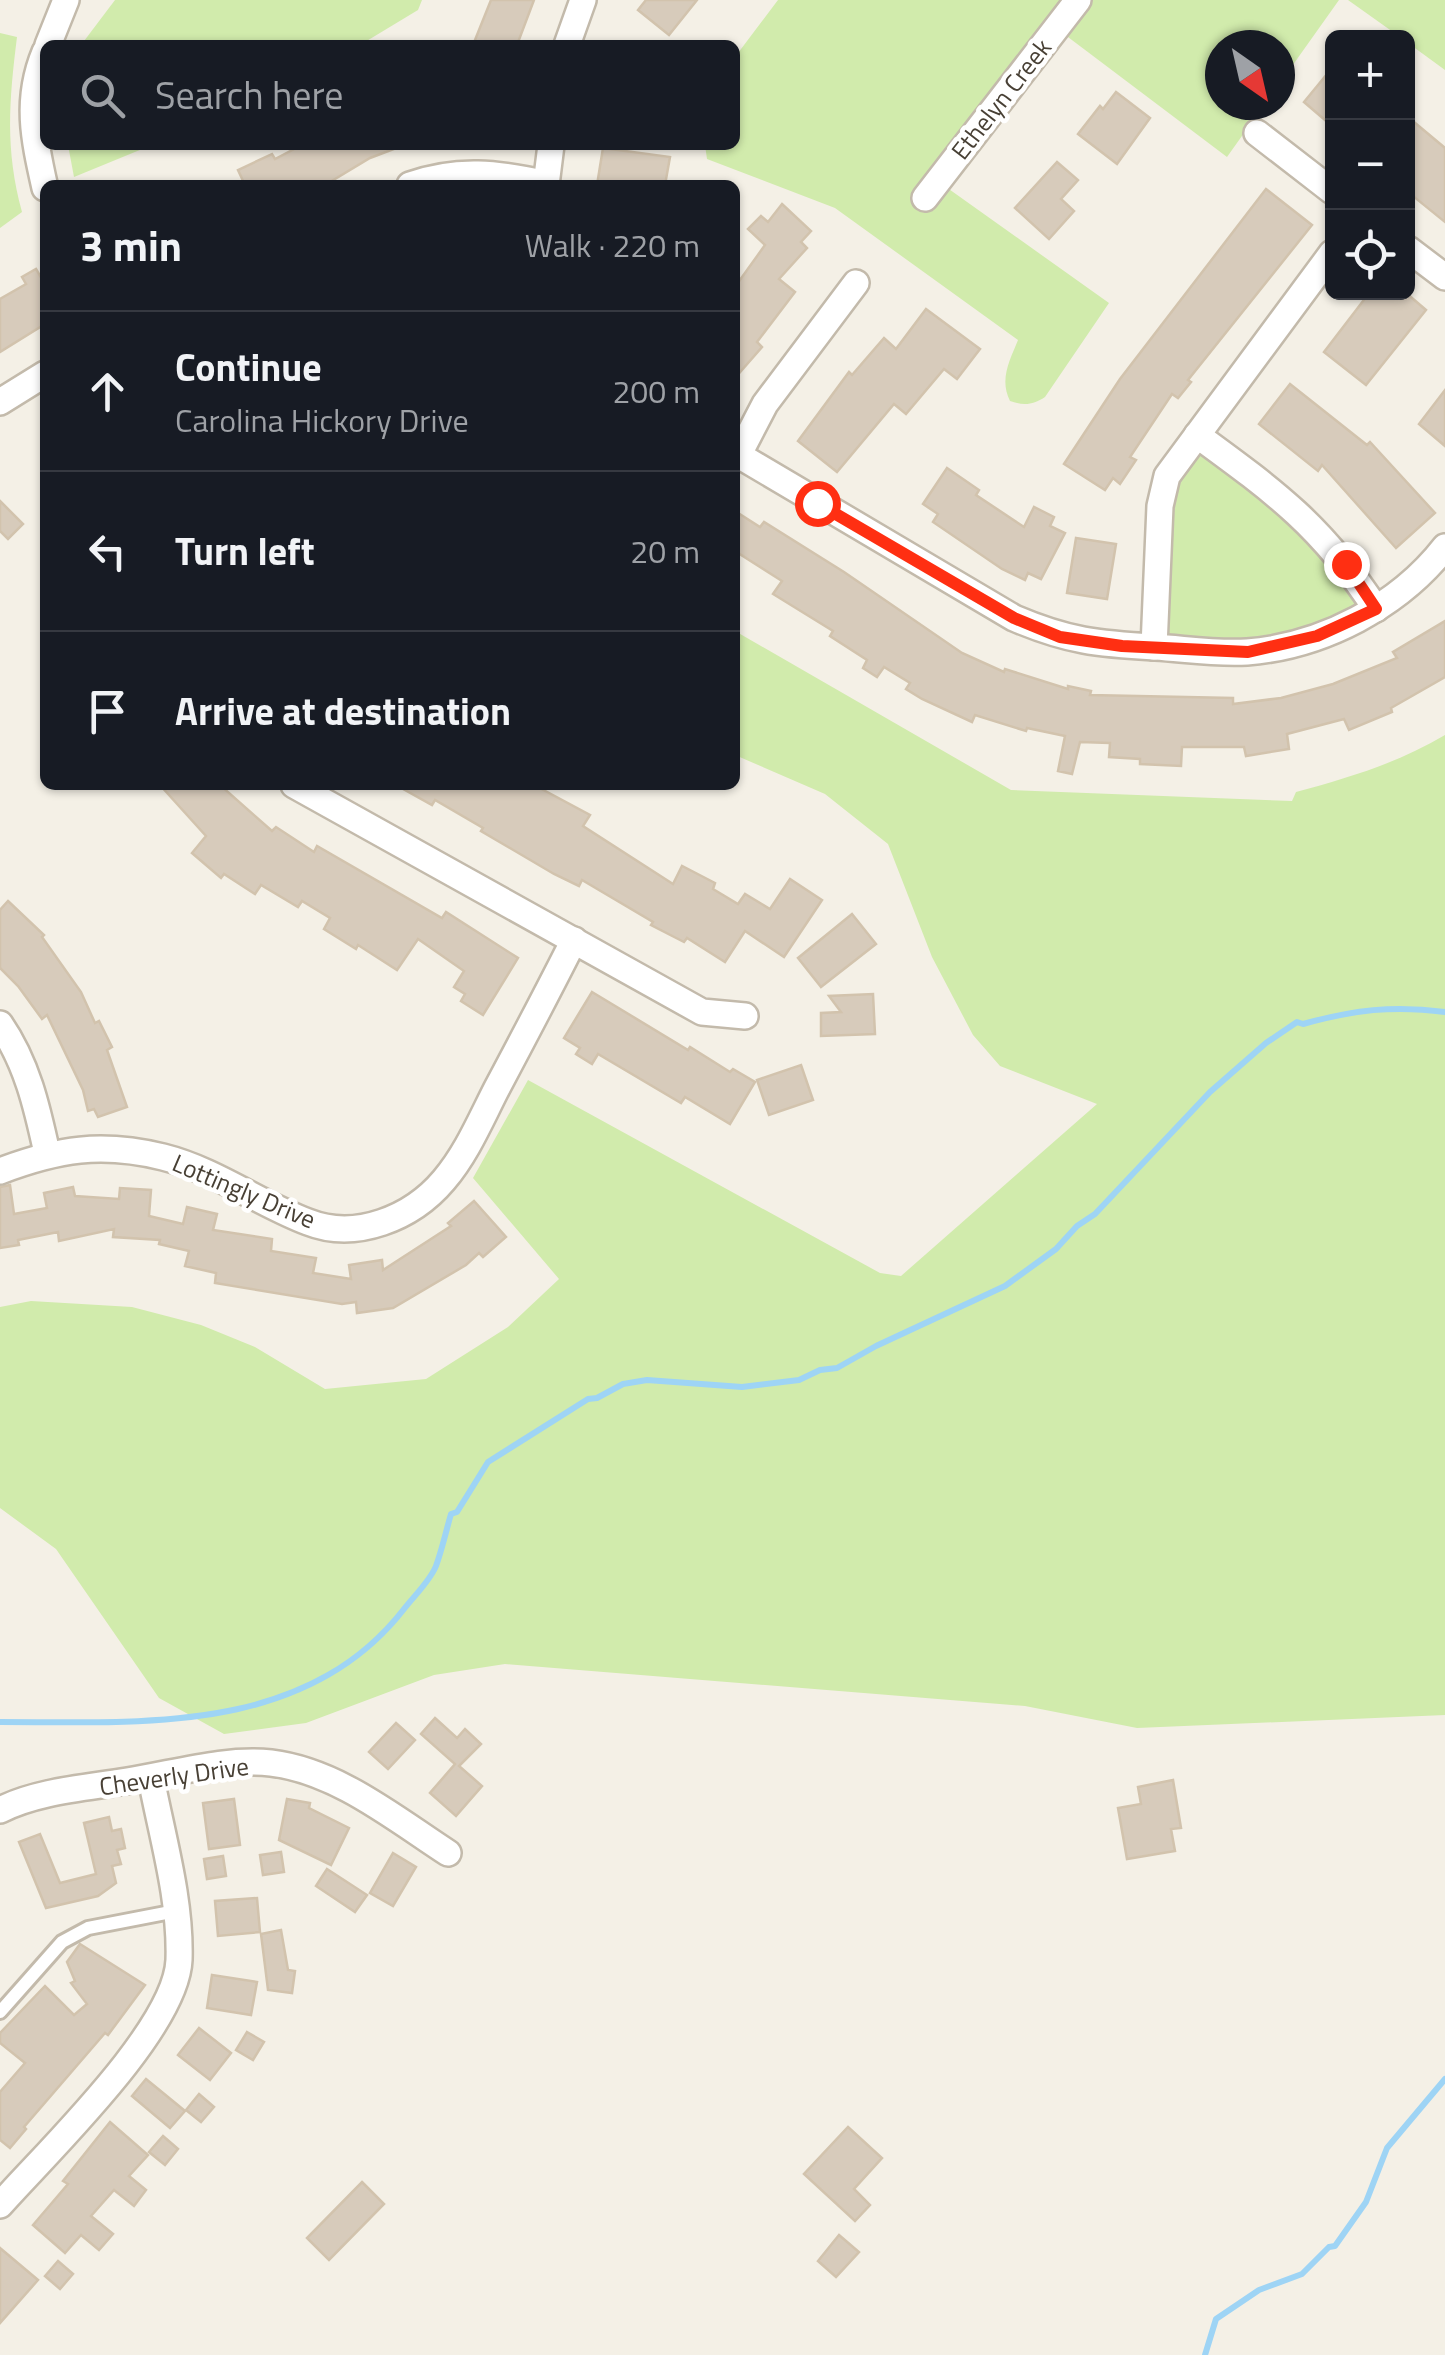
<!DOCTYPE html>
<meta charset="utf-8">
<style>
body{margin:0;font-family:"Titillium Web",sans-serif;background:#20242c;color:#f1f3f6}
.controls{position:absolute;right:30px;top:30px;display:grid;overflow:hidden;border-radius:15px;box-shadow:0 2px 8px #0004}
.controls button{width:90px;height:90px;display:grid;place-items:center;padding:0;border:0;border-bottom:2px solid #363941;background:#171b24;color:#f1f3f6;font:50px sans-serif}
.compass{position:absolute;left:1205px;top:30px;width:90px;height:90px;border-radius:50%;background:#171b24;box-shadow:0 2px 8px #0004;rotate:146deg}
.stop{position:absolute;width:30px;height:30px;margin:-22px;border:8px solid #ff2f12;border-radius:50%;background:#fff}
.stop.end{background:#ff2f12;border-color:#fff;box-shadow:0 2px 10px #0008}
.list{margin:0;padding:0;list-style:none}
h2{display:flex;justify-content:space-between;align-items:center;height:130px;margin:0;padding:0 40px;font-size:42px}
h2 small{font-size:32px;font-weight:400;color:#9ea1a6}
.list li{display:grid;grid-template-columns:65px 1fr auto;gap:30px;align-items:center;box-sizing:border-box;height:160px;padding:0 40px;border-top:2px solid #363941}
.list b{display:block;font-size:38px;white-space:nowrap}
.list p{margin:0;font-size:32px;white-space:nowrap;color:#9ea1a6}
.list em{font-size:32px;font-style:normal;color:#9ea1a6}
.icon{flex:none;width:55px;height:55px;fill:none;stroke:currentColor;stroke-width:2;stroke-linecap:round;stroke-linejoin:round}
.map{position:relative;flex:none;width:1445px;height:2355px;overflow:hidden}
.search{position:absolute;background:#171b24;box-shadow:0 2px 8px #0004;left:40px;top:40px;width:700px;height:110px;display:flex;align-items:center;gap:25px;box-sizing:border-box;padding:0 35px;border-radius:15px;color:#9ea1a6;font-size:38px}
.panel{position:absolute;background:#171b24;box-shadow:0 2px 8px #0004;left:40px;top:180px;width:700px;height:610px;border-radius:15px}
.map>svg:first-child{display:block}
.green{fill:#d1ebac}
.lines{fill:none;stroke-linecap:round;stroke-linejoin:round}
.stream{stroke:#9ed4f5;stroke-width:6}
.building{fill:#d7cbbb;stroke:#d2c3ad;stroke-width:2.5}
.service-casing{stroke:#c3baab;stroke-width:18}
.minor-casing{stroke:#c3baab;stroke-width:30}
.service{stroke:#fff;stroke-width:12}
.minor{stroke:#fff;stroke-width:25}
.route{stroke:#ff2f12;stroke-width:12}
.labels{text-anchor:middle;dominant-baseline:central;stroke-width:9;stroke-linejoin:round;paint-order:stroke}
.street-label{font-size:25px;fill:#484035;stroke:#fff}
</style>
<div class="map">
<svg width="1445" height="2355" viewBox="0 0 1445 2355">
<rect width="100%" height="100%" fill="#f4f0e6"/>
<g class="green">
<polygon points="115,0 422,0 418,10 360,45 81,45"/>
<path d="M778,0H1339L1280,83V45H1220V105H1264L1227,157L1056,28L939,182L1109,303L1045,397C1033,405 1024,406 1010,401C999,379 1010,360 1018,340L835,208L707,159L705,145H735V57Z"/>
<polygon points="1348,0 1445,0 1445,70 1408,43 1408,38 1400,37"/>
<path d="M0,33L17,37C9,101 5,149 22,212L0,228Z"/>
<polygon points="68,145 152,145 74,177"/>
<polygon points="1197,435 1266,485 1376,609 1317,636 1154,647 1160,506"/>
<path d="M735,631L1011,790L1292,801L1296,792C1348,778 1398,763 1445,735V1715L1137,1728L1025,1706L505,1664L434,1675L306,1723L224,1734L159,1698L56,1549L0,1508V1307L31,1301L132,1307L201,1325L255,1347L325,1389L426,1379L508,1327L559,1279L473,1178L528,1080L880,1273L901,1276L1097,1104L1000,1066L973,1035L932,957L888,844L825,794L735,755Z"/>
</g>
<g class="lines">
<g class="stream">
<path d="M0,1722C143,1722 306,1735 404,1609C414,1596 430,1581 436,1566C442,1550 446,1531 451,1514L457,1512L488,1462L588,1399L597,1398L623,1384L647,1380L742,1387L799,1380L820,1370L837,1368L876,1346L1005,1286L1056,1249L1077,1226L1095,1214L1210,1092L1266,1043L1297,1022L1303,1024C1353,1010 1393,1005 1445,1012"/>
<polyline points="1205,2355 1216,2319 1259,2290 1302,2274 1329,2247 1335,2246 1366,2202 1387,2148 1445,2079"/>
</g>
</g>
<g class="building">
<polygon points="491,0 534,0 517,45 473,45"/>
<polygon points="646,0 697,0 669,35 638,10"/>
<polygon points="1332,68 1332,126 1304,102"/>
<polygon points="1116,92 1150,118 1117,164 1078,134 1100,106 1103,109"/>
<polygon points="1408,117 1445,148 1445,222 1408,192"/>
<polygon points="302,145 402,145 402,146 370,158 325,185 245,185 238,170 272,154 275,159"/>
<polygon points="603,148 670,157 665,185 597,185"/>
<polygon points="1057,162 1078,180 1061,199 1074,211 1049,239 1015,208"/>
<polygon points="1266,189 1312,225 1188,380 1191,382 1178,398 1172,394 1130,457 1136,460 1120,484 1113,478 1105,490 1064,464 1120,379"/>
<polygon points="782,204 811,231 801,242 807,248 779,279 795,292 757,342 762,347 735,378 735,287 765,245 748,229 761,216 768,222"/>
<polygon points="36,269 45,284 45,324 0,352 0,299 26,284 22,277"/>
<polygon points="1370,292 1405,292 1426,310 1366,385 1324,352"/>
<polygon points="926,309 980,349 957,379 944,369 906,414 894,404 837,472 798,441 849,372 852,375 884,338 896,349"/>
<polygon points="1290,384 1367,445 1370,442 1435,513 1396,548 1322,465 1318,471 1259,424"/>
<polygon points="1445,390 1445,446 1419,424"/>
<polygon points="947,468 979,490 976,495 1024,527 1034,507 1054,517 1050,526 1065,533 1041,579 1028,573 1025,580 1002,569 933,522 938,514 923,504"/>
<polygon points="0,501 23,524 8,539 0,531"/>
<polygon points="735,511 760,527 764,522 844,572 962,653 1004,672 1005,669 1068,689 1068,686 1091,691 1090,695 1233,698 1233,704 1281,698 1333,684 1397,658 1393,652 1445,621 1445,677 1391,708 1392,712 1349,730 1344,719 1287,734 1289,749 1246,756 1244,747 1182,747 1181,766 1140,764 1140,759 1109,757 1110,743 1080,742 1072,774 1058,771 1065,736 1027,728 1026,731 975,715 972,722 922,699 906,689 910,683 884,667 877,677 863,668 867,660 830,636 833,631 773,594 782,581 735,551"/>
<polygon points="1076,538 1116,544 1107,599 1067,593"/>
<polygon points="160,785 220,785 272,831 276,827 314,852 317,846 442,918 446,912 518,958 483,1015 461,1001 465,994 454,987 464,971 418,939 397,970 358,945 356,949 324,929 330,918 302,901 298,907 261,885 255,894 224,874 221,878 192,853 206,836"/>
<polygon points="396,785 534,785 590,815 583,826 673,884 682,866 715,883 713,889 738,904 745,894 770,909 790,879 822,900 784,957 745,931 725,962 687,938 684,942 651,925 653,922 582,880 579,886 554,874 481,831 483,828 435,800 432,805"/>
<polygon points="8,901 44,935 42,937 81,992 95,1023 99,1021 112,1047 107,1050 127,1107 98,1117 94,1109 88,1111 83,1090 47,1015 42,1019 18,986 0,968 0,910"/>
<polygon points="852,914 876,944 821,987 798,958"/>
<polygon points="592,992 688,1050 690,1047 730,1072 733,1069 755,1082 730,1124 685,1097 681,1103 598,1054 592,1064 576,1054 580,1048 564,1038"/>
<polygon points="873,994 875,1034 821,1036 821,1013 841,1012 829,996"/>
<polygon points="801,1065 813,1100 769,1115 757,1080"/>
<polygon points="10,1185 14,1214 47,1208 44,1193 73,1187 75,1196 119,1199 120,1188 151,1190 149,1216 183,1224 187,1207 217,1214 213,1230 272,1239 271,1251 316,1258 313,1273 351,1279 349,1265 382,1260 383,1270 451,1226 448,1223 474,1201 506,1237 483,1257 479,1253 466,1265 393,1308 357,1313 356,1302 342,1304 215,1283 216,1273 185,1266 189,1251 159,1244 160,1240 113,1237 114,1229 59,1241 58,1232 18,1240 19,1245 0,1248 0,1187"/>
<polygon points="435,1718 457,1738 465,1729 481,1744 459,1766 482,1786 456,1816 430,1793 455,1764 421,1734"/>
<polygon points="396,1723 415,1740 388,1769 369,1752"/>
<polygon points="1173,1780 1181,1828 1171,1829 1175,1851 1127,1859 1118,1808 1141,1804 1138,1787"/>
<polygon points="234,1799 240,1845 209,1849 203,1803"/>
<polygon points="287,1799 310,1803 309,1808 349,1828 331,1865 279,1840"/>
<polygon points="109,1817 112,1831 121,1829 125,1848 117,1850 121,1864 112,1866 116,1883 98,1896 46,1908 19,1842 40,1834 60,1883 96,1874 84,1823"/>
<polygon points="281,1852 284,1872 263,1875 260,1855"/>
<polygon points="393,1853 416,1867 393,1906 370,1893"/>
<polygon points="223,1856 226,1876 207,1879 204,1859"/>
<polygon points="327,1869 367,1895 355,1912 316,1886"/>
<polygon points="257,1898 260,1932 218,1936 215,1901"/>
<polygon points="281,1930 288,1970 295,1971 292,1993 268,1990 261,1934"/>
<polygon points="80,1944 145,1985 108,2035 105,2033 24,2127 26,2129 10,2148 0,2140 0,2092 25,2063 0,2043 0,2033 45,1986 74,2015 87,2004 71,1983 75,1981 67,1962"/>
<polygon points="212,1975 257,1982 251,2015 207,2008"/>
<polygon points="199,2028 231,2053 210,2080 178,2055"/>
<polygon points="247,2032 264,2042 253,2060 236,2050"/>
<polygon points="146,2079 185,2111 170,2128 132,2096"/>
<polygon points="199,2094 214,2107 201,2122 186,2110"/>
<polygon points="110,2122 148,2155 129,2176 146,2190 134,2206 114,2190 91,2216 113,2234 99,2250 81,2235 65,2253 33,2225 68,2184 63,2181"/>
<polygon points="848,2127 882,2158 854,2189 870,2205 855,2221 804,2174"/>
<polygon points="163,2136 178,2149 165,2165 149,2152"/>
<polygon points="362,2182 384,2204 329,2260 307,2238"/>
<polygon points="839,2235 859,2252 836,2277 818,2261"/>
<polygon points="0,2248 38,2280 0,2323"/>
<polygon points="58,2261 73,2274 60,2289 45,2276"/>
</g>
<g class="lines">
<defs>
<polyline id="service" points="0,2012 62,1942 88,1928 176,1911"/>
<g id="minor">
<polyline points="48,45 66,0"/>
<polyline points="567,45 583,0"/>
<path d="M45,52C25,100 34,139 45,188"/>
<polyline points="1257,133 1332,191"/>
<path d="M410,185C458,168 498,173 547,184"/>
<polyline points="546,185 551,145"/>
<polyline points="925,198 1078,0"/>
<polyline points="1408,249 1445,277"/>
<polyline points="0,402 45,374"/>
<path d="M1197,435C1275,492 1322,526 1376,609"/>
<path d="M735,453L1014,618C1068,641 1098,644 1155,647C1186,649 1216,654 1247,652C1323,646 1399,606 1445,547"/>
<polyline points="739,454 765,404 856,283"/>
<polyline points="1154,647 1160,506 1167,476 1332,253"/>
<polyline points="294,785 702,1012 745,1016"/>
<path d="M0,1024C27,1063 37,1107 47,1153"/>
<path d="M0,1171C58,1149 101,1142 163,1157C215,1170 258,1203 308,1222C356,1241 412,1218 444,1180C467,1153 481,1119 497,1088C523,1039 549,990 574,940"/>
<path d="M0,1810C38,1791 85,1788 127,1781C173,1774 224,1758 271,1763C337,1771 394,1818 448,1853"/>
<path d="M0,2205C48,2151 176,2029 179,1960C181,1899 162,1836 151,1778"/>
</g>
</defs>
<use href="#service" class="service-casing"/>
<use href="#minor" class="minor-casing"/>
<use href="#service" class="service"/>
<use href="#minor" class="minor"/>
</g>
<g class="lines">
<polyline class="route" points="817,503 1014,618 1060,637 1122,646 1248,652 1317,636 1376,609 1346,564"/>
</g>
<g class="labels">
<g class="street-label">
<text transform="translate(1001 99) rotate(-52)">Ethelyn Creek</text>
<text transform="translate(244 1191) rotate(23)">Lottingly Drive</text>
<text transform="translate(174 1776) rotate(-8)">Cheverly Drive</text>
</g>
</g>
</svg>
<div class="controls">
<button>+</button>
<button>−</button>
<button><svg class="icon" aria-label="locate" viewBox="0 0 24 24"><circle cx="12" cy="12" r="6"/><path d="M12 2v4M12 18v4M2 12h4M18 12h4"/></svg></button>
</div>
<svg class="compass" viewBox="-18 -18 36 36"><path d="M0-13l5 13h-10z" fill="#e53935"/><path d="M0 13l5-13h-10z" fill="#9ea1a6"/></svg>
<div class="stop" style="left:817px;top:503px"></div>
<div class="stop end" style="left:1346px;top:564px"></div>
<div class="search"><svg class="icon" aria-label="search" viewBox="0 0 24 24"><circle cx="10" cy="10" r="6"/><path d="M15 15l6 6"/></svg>Search here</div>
<section class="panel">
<h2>3 min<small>Walk · 220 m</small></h2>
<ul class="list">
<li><svg class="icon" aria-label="ahead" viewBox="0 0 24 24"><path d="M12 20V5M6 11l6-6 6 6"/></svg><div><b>Continue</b><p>Carolina Hickory Drive</p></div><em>200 m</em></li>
<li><svg class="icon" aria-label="left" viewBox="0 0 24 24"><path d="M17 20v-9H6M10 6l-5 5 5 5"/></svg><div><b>Turn left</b></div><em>20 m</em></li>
<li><svg class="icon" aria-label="arrive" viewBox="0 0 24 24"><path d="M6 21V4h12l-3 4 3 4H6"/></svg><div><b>Arrive at destination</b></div></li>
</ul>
</section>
</div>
